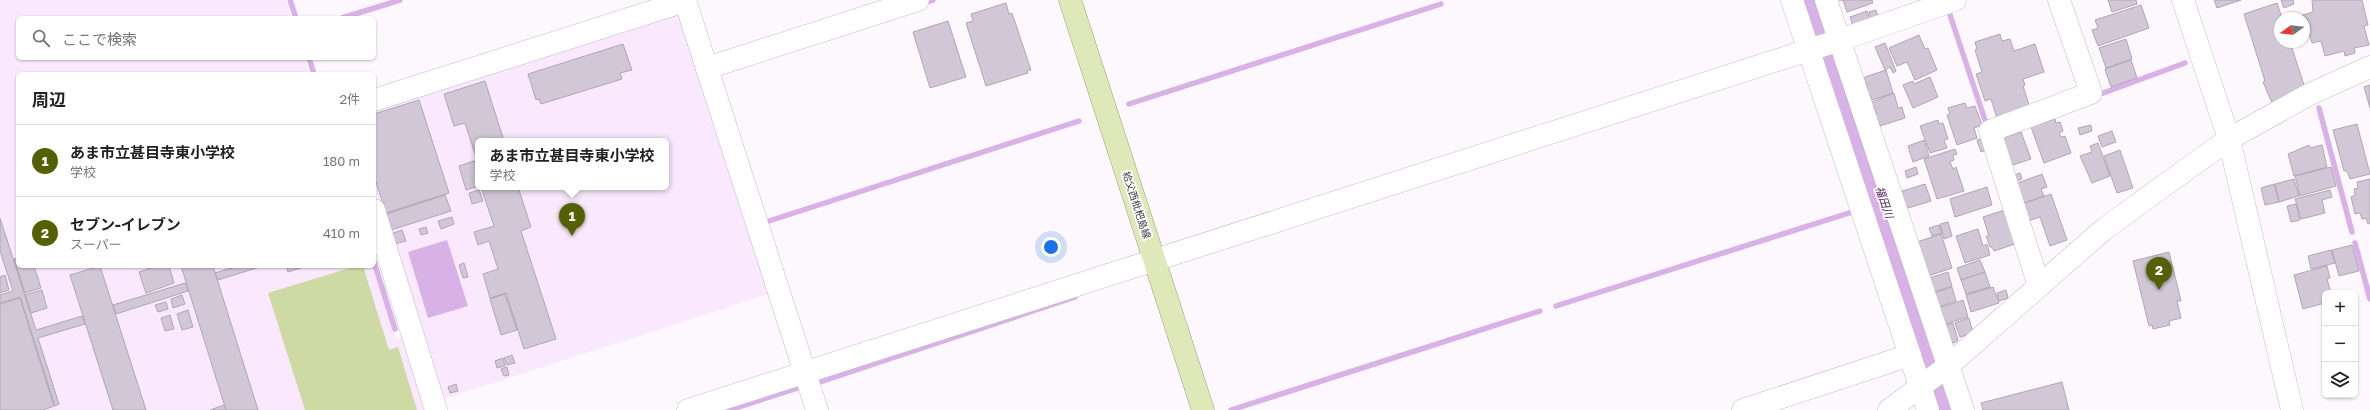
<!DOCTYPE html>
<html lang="ja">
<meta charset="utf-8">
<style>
body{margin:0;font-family:"Golos Text","Noto Sans JP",sans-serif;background:#f2f2f2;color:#222}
.controls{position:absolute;right:12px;bottom:12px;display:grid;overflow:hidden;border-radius:6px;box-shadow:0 1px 3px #0004}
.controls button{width:36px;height:36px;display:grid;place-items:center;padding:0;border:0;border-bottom:1px solid #e0e0e0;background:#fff;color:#222;font:20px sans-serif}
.compass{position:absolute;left:2274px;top:12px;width:36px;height:36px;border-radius:50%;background:#fff;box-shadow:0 1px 3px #0004;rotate:255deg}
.you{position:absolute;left:1051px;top:247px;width:14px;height:14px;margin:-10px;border:3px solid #fff;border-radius:50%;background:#1a73e8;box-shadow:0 0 0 6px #1a73e833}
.badge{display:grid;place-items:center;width:26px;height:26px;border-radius:50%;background:#546102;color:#fff;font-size:13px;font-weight:700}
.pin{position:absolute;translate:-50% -33px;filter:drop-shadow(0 1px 2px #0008)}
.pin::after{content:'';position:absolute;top:21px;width:14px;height:12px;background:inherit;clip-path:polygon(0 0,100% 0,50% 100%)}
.popup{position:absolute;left:475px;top:138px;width:194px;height:52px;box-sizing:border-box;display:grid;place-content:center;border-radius:6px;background:#fff;filter:drop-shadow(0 1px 3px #0005);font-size:13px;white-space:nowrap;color:#767676}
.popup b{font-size:15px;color:#222}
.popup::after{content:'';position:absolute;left:50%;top:100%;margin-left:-8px;border:8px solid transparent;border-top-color:#fff}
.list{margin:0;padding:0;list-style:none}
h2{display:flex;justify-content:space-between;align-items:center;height:52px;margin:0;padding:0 16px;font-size:17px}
h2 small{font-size:13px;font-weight:400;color:#767676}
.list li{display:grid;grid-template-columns:26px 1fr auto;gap:12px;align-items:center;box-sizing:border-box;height:72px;padding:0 16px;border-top:1px solid #e0e0e0}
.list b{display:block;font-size:15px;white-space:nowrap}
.list p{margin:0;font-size:13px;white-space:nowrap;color:#767676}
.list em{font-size:13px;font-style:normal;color:#767676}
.icon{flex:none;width:22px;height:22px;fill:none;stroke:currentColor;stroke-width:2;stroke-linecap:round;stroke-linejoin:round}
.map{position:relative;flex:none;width:2370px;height:410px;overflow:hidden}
.search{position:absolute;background:#fff;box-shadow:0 1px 3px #0004;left:16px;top:16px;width:360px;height:44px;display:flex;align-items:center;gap:10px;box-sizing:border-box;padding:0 14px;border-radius:6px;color:#767676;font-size:15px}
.panel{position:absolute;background:#fff;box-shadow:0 1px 3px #0004;left:16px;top:72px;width:360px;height:196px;border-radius:6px}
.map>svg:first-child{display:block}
.built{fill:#f9e8fe;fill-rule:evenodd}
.green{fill:#cddaa3}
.water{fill:#d8b2e6}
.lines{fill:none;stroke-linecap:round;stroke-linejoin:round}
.stream{stroke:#d8b2e6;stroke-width:5.5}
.building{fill:#d2c7d6;stroke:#b1a6b5}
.minor-casing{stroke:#c5bac8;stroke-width:23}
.major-casing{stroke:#98a070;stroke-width:23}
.minor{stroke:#fff;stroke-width:22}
.major{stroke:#dee8b9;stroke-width:22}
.labels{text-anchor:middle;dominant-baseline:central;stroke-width:3.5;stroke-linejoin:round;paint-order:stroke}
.street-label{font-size:10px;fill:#3e393f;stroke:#fff}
.water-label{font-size:11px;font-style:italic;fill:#441652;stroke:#fff}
</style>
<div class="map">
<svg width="2370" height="410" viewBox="0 0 2370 410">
<rect width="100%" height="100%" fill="#fdf8fe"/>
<g class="built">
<polygon points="0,0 286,0 291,18 18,18 18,58 304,58 309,74 18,74 18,266 374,266 396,339 406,336 428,410 0,410"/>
<path d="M682,13L769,294L447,398L440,394L374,185V107ZM478,141H666V187H478Z"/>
</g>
<polygon class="green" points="356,266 363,266 389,350 398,347 417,410 305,410 268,293"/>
<g class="water">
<polygon points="1800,0 1819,0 1955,410 1937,410"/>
<polygon points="447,240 468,306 428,318 408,252"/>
</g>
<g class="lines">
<g class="stream">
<polyline points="290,0 296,18"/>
<polyline points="923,3 933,0"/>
<polyline points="1949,12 1987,126"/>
<polyline points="342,18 400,0"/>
<polyline points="309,58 314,74"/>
<polyline points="2095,96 2185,63"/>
<polyline points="1129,104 1441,4"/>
<polyline points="2319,108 2352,232"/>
<polyline points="769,221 1079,121"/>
<polyline points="2355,243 2370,299"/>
<polyline points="374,262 395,329"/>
<polyline points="1556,306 1852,212"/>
<polyline points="814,384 1075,297"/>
<polyline points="729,410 801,387"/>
<polyline points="1231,410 1540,311"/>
</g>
</g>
<g class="building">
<polygon points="1839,0 1872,0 1873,3 1847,12 1843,0"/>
<polygon points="2108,0 2136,0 2137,4 2112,12"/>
<polygon points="2214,0 2241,0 2217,8"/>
<polygon points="2281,0 2293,0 2294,4 2284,8"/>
<polygon points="2312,0 2362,0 2368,25 2364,26 2369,45 2354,48 2355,53 2345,56 2344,51 2325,56 2321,41 2312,43 2310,36 2305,38 2304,18 2300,16 2313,12"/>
<polygon points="1006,3 1009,14 1012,13 1031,70 1027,71 1028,73 986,86 966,23 973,21 971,14"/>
<polygon points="2277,3 2282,18 2280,18 2280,42 2290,42 2305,88 2273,105 2263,82 2265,81 2244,14"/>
<polygon points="2141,5 2149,28 2098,46 2092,30 2098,28 2095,20"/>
<polygon points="1876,10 1878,17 1871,19 1869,12"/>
<polygon points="1867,11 1871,23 1854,29 1850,17"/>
<polygon points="948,21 966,77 930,88 913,32"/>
<polygon points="2000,34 2002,41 2010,39 2014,51 2035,44 2044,72 2023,79 2025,85 2023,86 2030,108 1997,118 1991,99 1985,101 1976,74 1982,72 1975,50 1977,49 1975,42"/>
<polygon points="1919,35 1925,49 1928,48 1937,70 1915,80 1907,62 1897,66 1889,48"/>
<polygon points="2126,39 2132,59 2106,68 2099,48"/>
<polygon points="1885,43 1896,71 1893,73 1890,67 1885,70 1875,47"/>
<polygon points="623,44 632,70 620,73 622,79 541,104 539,99 536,100 528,74"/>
<polygon points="2131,60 2137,78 2111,87 2105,69"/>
<polygon points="1886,70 1893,93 1872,100 1870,95 1865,97 1864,91 1868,90 1866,83 1862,84 1861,81 1865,80 1865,77"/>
<polygon points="1930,77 1938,97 1913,108 1903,85 1913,81 1914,84"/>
<polygon points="485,81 504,141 478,141 478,186 466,190 459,166 477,160 465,123 454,126 444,94"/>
<polygon points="2370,85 2370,108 2364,87"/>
<polygon points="1894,93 1898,108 1902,107 1905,118 1880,126 1878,120 1873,121 1871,116 1877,114 1874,107 1869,109 1867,104"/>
<polygon points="419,100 449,193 386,213 374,176 374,114"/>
<polygon points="1965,103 1967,108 1975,106 1982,125 1974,128 1977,138 1957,145 1947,115 1950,114 1948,108"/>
<polygon points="2055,119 2056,123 2060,122 2063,131 2059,133 2061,137 2065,136 2071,153 2044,163 2031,127"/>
<polygon points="1938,120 1939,124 1943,123 1948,139 1944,140 1947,148 1930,153 1920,126"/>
<polygon points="2357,124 2370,174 2350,179 2347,171 2344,171 2333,130"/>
<polygon points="2091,125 2092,131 2080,135 2078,128"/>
<polygon points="2112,131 2116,142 2102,147 2098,136"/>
<polygon points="2021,132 2031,159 2010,166 2000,139"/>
<polygon points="1986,137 1990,149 1981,152 1977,140"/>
<polygon points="1924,140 1929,156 1913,162 1908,146"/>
<polygon points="2098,143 2110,176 2092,183 2080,156 2092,152 2090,146"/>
<polygon points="2309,145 2310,148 2322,145 2327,167 2294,176 2288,154"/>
<polygon points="1955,149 1957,154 1953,155 1954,160 1950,162 1953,169 1956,167 1964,191 1937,199 1924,159"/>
<polygon points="2120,150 2133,188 2117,193 2104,156"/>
<polygon points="1916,167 1918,174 1907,178 1905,171"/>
<polygon points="2331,167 2336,186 2300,196 2295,176"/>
<polygon points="2020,173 2022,179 2013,182 2011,176"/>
<polygon points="2042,174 2047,187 2041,189 2044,196 2022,204 2015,184"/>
<polygon points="2294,179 2299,196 2279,202 2275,184"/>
<polygon points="2370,179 2370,223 2368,224 2366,218 2362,219 2360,213 2355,214 2351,197 2355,195 2354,189 2358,188 2357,182"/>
<polygon points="1925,184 1931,201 1905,209 1899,192"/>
<polygon points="2274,184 2279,202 2265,205 2261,188"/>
<polygon points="481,187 518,187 531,227 521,231 556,339 524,349 506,293 490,298 483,274 498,269 489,241 478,245 474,232 494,226"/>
<polygon points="1987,187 1992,205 1955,217 1950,199"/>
<polygon points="479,190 483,201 472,204 469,193"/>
<polygon points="2330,190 2332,197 2322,200 2325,213 2301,219 2295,199"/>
<polygon points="2051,194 2067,240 2050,246 2040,217 2025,222 2019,205"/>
<polygon points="445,195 451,211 391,230 386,214"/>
<polygon points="2296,204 2300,220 2291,222 2287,206"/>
<polygon points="2008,209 2015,244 1994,251 1992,247 1990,247 1986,236 1989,236 1983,217"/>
<polygon points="452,217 454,224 441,229 438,221"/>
<polygon points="0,218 36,330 82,316 85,324 38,338 59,404 55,406 20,297 0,303 0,295 13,291 0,251"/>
<polygon points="1948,222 1952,236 1944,239 1940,224"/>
<polygon points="1939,225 1942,233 1932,236 1929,228"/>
<polygon points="426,227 428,233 421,235 419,229"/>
<polygon points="1978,229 1983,246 1987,244 1990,255 1965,263 1956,236"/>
<polygon points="402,230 406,241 394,244 391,234"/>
<polygon points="1941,234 1952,268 1928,276 1917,242"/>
<polygon points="2352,245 2359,271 2339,276 2332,250"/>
<polygon points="2331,250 2335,263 2311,269 2308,256"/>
<polygon points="2169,252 2181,301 2177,301 2181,318 2169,321 2170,325 2153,329 2152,325 2149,326 2133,261"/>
<polygon points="18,258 18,266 34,266 41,288 25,293 14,259"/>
<polygon points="1980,260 1985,272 1961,280 1957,268"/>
<polygon points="464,263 468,277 463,278 459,265"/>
<polygon points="100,266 146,410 113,410 70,275"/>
<polygon points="156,266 169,266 174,283 146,293 139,272"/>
<polygon points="181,266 213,266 258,410 226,410"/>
<polygon points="238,266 263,266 218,280 215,273"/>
<polygon points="286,266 307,266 288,272"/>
<polygon points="2327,266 2330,278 2327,279 2331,293 2325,293 2325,303 2303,309 2294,275"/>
<polygon points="1948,272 1952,286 1931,293 1926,279"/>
<polygon points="1985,272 1990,287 1966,294 1961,280"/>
<polygon points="5,275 9,290 0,293 0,277"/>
<polygon points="185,283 188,291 116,314 113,305"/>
<polygon points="1952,287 1956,301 1935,308 1931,294"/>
<polygon points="1993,287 1999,303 1971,312 1966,295"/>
<polygon points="42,290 47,308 31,313 25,295"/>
<polygon points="2006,290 2008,298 1999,301 1997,293"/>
<polygon points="505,294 517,330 501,335 490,299"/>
<polygon points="182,295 185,304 173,308 171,299"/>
<polygon points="20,298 54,406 43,410 0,410 0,304"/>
<polygon points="1963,300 1968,317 1946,324 1942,313 1938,315 1936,309"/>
<polygon points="166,302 168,309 158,312 155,305"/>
<polygon points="188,310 193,327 182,330 177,314"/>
<polygon points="170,315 174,329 165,331 161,318"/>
<polygon points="1969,318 1973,333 1960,337 1955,323"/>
<polygon points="1953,323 1958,340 1954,343 1949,341 1944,326"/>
<polygon points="512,355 515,363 507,365 504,358"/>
<polygon points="503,358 505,366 497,368 495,361"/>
<polygon points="507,367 509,375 504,376 501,369"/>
<polygon points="2062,382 2069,410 1983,410 1981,403"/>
<polygon points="456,384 458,391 450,393 448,387"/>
<polygon points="224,405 226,410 210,410"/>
</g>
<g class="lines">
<defs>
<g id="minor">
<polyline points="685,0 817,410"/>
<polyline points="1792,0 1928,410"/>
<polyline points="1826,0 1963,410"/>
<polyline points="2183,0 2229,139 2292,410"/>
<polyline points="707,68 918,0"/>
<polyline points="374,100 685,1"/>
<polyline points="374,210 436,410"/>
<polyline points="2039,286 1990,131 2091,93 2059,0"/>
<polyline points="688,410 1840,40 1955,0"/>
<polyline points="1743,410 1910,355"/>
<polyline points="1889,410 1948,366 2103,230 2162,187 2229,139 2310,94 2370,67"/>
</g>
<polyline id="major" points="1070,0 1203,410"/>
</defs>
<use href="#minor" class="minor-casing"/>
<use href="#major" class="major-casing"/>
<use href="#minor" class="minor"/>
<use href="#major" class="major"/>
</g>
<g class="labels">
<g class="street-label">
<text transform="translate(1137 205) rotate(72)">給父西枇杷島線</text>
</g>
<g class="water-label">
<text transform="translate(1885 202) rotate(71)">福田川</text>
</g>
</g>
</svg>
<div class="controls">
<button>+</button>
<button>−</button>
<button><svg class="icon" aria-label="layers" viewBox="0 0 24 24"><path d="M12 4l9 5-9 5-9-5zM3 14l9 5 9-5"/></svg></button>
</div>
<svg class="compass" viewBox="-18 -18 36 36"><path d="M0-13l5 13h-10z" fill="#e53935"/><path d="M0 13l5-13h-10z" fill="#767676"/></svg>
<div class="you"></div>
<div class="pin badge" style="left:572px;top:236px">1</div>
<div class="popup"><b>あま市立甚目寺東小学校</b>学校</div>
<div class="pin badge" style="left:2159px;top:290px">2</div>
<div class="search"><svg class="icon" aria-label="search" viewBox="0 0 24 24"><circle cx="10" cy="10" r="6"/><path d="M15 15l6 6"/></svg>ここで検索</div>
<section class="panel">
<h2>周辺<small>2件</small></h2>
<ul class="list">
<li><span class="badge">1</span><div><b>あま市立甚目寺東小学校</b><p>学校</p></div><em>180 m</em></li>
<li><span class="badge">2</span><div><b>セブン-イレブン</b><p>スーパー</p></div><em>410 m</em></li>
</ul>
</section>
</div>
